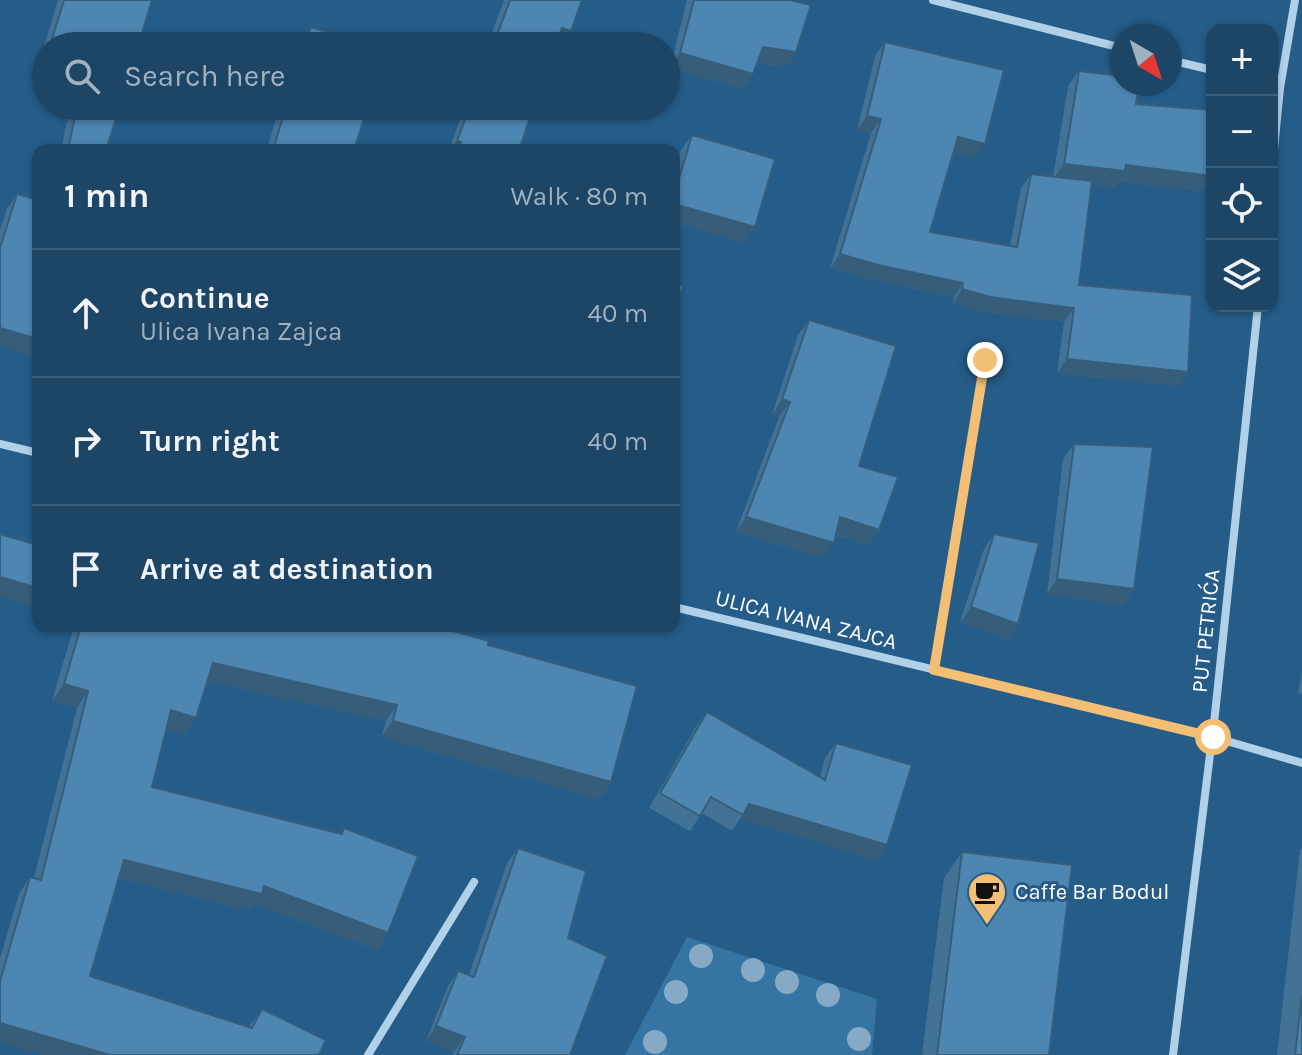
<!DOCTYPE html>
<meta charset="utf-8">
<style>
body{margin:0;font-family:Karla,sans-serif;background:#294f6f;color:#f1f3f6}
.controls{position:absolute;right:24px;top:24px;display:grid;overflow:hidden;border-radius:16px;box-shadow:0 2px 6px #0004}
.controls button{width:72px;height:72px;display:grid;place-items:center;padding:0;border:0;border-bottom:2px solid #3a5d7a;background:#1c4566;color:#f1f3f6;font:40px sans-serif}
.compass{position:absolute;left:1110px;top:24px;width:72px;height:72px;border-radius:50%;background:#1c4566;box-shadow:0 2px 6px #0004;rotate:141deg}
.stop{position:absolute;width:24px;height:24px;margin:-18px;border:6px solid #f3bf75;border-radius:50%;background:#fff}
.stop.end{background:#f3bf75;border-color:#fff;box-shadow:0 2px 8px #0008}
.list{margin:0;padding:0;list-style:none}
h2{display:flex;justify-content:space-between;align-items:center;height:104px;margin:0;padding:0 32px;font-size:34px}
h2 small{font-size:26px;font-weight:400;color:#a0b1bf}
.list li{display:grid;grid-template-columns:52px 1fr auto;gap:24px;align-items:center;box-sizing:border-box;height:128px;padding:0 32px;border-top:2px solid #3a5d7a}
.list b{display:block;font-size:30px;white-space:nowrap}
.list p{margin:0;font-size:26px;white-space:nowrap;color:#a0b1bf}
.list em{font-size:26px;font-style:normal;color:#a0b1bf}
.icon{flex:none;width:44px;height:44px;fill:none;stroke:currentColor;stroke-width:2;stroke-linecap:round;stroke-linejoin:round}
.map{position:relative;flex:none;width:1302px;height:1055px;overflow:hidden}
.search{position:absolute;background:#1c4566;box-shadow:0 2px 6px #0004;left:32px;top:32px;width:648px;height:88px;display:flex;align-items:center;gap:20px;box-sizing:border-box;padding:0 28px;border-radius:44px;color:#a0b1bf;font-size:30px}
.panel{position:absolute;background:#1c4566;box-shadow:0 2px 6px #0004;left:32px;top:144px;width:648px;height:488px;border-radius:16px}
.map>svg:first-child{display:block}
.green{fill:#3675a3}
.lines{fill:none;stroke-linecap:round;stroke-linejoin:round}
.service{stroke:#b1d1e9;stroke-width:6}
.minor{stroke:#b1d1e9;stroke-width:8}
.tree{fill:#86aac5}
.wall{fill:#427397}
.shaded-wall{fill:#365e7b}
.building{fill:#4d86b0;stroke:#365e7b;stroke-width:2}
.route{stroke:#f3bf75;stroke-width:10}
.labels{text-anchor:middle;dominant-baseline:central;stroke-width:6;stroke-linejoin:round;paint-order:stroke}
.street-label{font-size:22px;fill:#fff;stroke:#255c88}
.poi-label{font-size:22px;fill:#fff;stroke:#255c88;text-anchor:start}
</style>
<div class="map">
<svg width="1302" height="1055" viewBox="0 0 1302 1055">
<rect width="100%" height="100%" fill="#255c88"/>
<polygon class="green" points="687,937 877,999 872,1055 625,1055"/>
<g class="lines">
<polyline class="service" points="934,670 985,360"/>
<g class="minor">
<polyline points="933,0 1122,48"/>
<polyline points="1170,60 1212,70"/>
<polyline points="1272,169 1280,88 1295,0"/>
<polyline points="0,444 38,453"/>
<polyline points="674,607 1213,737 1302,763"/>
<polyline points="368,1055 474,882"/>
<polyline points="1173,1055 1215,714 1258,306"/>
</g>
</g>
<g class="tree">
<circle cx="701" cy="956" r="12"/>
<circle cx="753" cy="970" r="12"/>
<circle cx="787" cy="982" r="12"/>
<circle cx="676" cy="992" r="12"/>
<circle cx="828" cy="995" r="12"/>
<circle cx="859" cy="1039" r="12"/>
<circle cx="655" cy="1042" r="12"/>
</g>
<g class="wall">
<polygon points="58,0 152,0 138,46 46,46 46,75 36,72"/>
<polygon points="504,0 582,0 571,31 561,46 487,46"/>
<polygon points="687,0 790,0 796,52 785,67 757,63 753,74 742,89 670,68"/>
<polygon points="311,27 370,46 299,46"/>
<polygon points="885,42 975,158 954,153 930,232 1010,246 1021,188 1031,174 1053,177 1068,86 1079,71 1136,104 1212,110 1212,177 1202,191 1118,181 1114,187 1092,184 1079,285 1179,386 1057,373 1064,322 980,311 953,303 954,297 869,279 830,268 871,133 857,130 875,56"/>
<polygon points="70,106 120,106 108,144 139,150 61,150"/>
<polygon points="280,106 368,106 354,150 257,150 262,144 268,145"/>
<polygon points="465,106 534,106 519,150 449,150"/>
<polygon points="692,135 755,227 744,243 674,222 674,174 681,150"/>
<polygon points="17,194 38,200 38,344 30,355 0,346 0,230 7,209"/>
<polygon points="809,320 859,466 879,530 868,545 836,535 823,558 736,532 779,417 772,415 798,335"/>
<polygon points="1074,444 1123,605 1047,594 1063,459"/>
<polygon points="994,534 1008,640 960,622 984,549"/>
<polygon points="74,626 435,626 488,645 611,782 599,799 381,737 386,721 207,681 185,734 166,729 152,787 340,834 344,828 388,933 377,950 255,904 250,911 119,878 90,976 249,1027 262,1009 326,1040 0,1043 0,958 19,894 30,877 34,878 77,708 52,701"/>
<polygon points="1302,673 1302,694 1298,693"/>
<polygon points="707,712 820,777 825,758 836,743 877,860 740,819 732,831 702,813 690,831 649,808 696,727"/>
<polygon points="518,848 568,938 570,1055 453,1055 454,1052 426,1041 448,986 458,971 469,975 507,863"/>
<polygon points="1302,848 1302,1055 1277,1055 1300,850"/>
<polygon points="962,852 1049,1055 922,1055 944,878"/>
</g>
<g class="shaded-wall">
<polygon points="562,28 571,31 561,46 551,44"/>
<polygon points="763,47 796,52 785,67 753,62"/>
<polygon points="680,53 753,74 742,89 670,68"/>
<polygon points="46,58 46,75 36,72"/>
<polygon points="867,116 881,119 871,133 857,130"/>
<polygon points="958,137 985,144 975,158 949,152"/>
<polygon points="457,141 461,142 456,150 451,150"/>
<polygon points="1064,164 1126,165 1212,176 1212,177 1202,191 1118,181 1114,187 1053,179"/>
<polygon points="674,204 755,227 744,243 674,222"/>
<polygon points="840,254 963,283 954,297 869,279 830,268"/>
<polygon points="962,289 1074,308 1064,322 980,311 953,303"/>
<polygon points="0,328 38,339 38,344 30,355 0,346"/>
<polygon points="1067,359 1188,372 1179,386 1057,373"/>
<polygon points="782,399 790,402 779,417 772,415"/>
<polygon points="746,517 834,543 823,558 736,532"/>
<polygon points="840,517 879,530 868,545 829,532"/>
<polygon points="0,577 38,588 38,608 0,597"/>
<polygon points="1057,579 1134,589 1123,605 1047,594"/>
<polygon points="971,607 1018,624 1008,640 960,622"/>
<polygon points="213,663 397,705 386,721 201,680"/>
<polygon points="64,684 88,691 77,708 52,701"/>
<polygon points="171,710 196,718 185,734 159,727"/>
<polygon points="393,721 611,782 599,799 381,737"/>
<polygon points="749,804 887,845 877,860 740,819"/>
<polygon points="124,860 264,886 388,933 377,950 255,904 250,911 112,877"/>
<polygon points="0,1023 110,1055 42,1055 0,1043"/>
<polygon points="436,1026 465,1037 454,1052 426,1041"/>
</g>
<g class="building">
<polygon points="64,0 152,0 138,46 50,46"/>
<polygon points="510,0 582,0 571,31 562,28 556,46 493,46"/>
<polygon points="694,0 790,0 811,5 796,52 763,47 753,74 680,53"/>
<polygon points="311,27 370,46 305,46"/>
<polygon points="885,42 1004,70 985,144 958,137 930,232 1017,247 1031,174 1092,181 1079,285 1192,295 1188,372 1067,359 1074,308 990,297 962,289 963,283 878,265 840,254 881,119 867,116"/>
<polygon points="1079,71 1122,76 1122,84 1139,84 1136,104 1212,110 1212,176 1126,165 1125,171 1064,164"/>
<polygon points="77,106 120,106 108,144 139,150 68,150"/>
<polygon points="286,106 368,106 354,150 260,150 262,144 274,147"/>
<polygon points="470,106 534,106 519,150 459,150 461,142 457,141"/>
<polygon points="692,135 775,159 755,227 674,204 674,195"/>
<polygon points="17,194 38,200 38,339 0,328 0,248"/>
<polygon points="674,284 683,286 674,310"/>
<polygon points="809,320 896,346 859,466 898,477 879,530 840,517 834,543 746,517 790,402 782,399"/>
<polygon points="1074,444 1153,447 1134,589 1057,579"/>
<polygon points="0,534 38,545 38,588 0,577"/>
<polygon points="994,534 1039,543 1018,624 971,607"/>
<polygon points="81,626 412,626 419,627 419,626 435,626 489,641 488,645 637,686 611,782 393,721 397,705 213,663 196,718 171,710 152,787 342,834 344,828 418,856 388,933 264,886 262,894 124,860 90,976 252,1028 262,1009 326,1040 319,1055 110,1055 0,1023 0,981 30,877 41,880 88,691 64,684"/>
<polygon points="707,712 825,780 836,743 912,765 887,845 749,804 743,815 711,797 700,816 660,793"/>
<polygon points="518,848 586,871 568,938 607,956 570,1055 457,1055 465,1037 436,1026 458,971 474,977"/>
<polygon points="962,852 1072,865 1049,1055 937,1055"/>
<polygon points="1302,995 1302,1055 1295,1055"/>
</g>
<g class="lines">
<polyline class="route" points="985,360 934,670 1213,737"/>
</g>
<defs>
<symbol id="cafe-pin" viewBox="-11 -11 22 30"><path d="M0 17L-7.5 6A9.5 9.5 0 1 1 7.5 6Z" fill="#f3bf75" stroke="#255c88"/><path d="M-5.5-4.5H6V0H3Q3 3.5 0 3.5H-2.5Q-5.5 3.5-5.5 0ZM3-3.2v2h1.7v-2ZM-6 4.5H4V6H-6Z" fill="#111"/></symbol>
</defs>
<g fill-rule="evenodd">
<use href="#cafe-pin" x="965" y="870" width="44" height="60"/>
</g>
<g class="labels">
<g class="street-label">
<text transform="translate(806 620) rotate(14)">ULICA IVANA ZAJCA</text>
<text transform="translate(1206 631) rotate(-84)">PUT PETRIĆA</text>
</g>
<g class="poi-label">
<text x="1015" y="892">Caffe Bar Bodul</text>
</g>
</g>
</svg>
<div class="controls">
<button>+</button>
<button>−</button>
<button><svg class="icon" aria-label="locate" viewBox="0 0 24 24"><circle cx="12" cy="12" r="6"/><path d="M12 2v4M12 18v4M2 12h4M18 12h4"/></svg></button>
<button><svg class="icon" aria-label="layers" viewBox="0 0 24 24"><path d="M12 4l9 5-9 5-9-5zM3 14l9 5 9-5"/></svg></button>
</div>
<svg class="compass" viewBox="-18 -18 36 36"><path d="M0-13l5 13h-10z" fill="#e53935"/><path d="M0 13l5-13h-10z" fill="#a0b1bf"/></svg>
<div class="stop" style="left:1213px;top:737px"></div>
<div class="stop end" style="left:985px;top:360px"></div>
<div class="search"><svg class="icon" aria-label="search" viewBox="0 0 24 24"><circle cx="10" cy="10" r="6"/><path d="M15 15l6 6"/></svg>Search here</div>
<section class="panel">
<h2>1 min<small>Walk · 80 m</small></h2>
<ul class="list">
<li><svg class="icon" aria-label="ahead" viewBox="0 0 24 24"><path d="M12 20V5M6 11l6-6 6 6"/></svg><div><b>Continue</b><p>Ulica Ivana Zajca</p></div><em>40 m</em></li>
<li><svg class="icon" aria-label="right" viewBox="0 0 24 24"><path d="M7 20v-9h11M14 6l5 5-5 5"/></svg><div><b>Turn right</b></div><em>40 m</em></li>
<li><svg class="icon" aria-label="arrive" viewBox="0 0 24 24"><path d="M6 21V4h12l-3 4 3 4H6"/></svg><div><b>Arrive at destination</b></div></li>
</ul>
</section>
</div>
